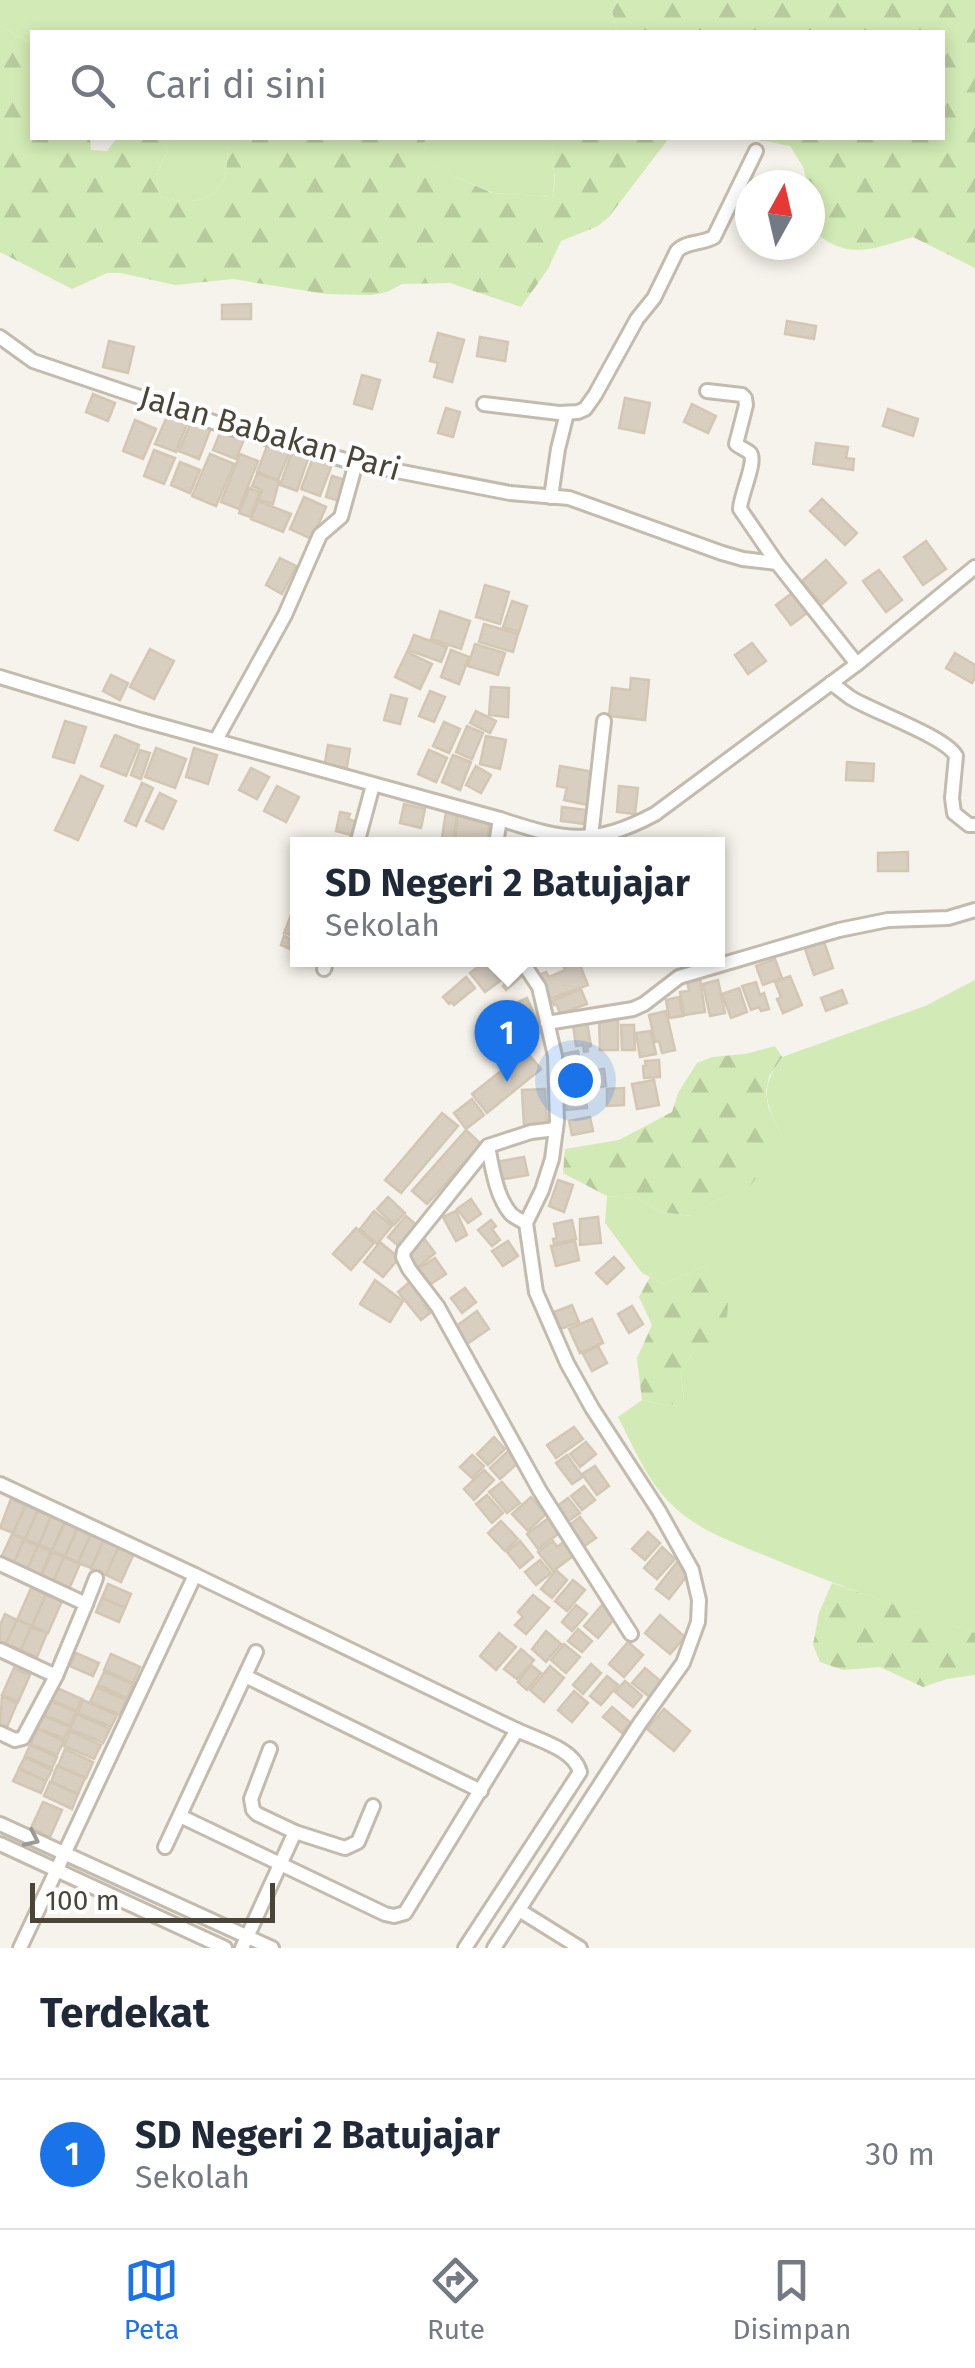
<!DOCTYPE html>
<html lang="id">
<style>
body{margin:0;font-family:"Fira Sans",sans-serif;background:#f2f2f3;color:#1f2937}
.compass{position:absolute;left:735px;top:170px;width:90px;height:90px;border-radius:50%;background:#fff;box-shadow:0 5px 15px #0003;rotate:8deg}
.scale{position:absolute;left:30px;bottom:25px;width:245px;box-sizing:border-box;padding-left:10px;border:5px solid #4b4439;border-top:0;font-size:28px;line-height:35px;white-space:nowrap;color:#4b4439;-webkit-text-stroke:8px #fff;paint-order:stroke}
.you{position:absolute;left:575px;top:1080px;width:35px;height:35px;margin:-25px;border:8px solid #fff;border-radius:50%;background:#1a73e8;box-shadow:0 0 0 15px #1a73e833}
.badge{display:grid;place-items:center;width:65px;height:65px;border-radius:50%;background:#1a73e8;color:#fff;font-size:32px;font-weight:700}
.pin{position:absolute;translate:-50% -82px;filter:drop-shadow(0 2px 5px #0008)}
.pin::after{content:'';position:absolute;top:52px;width:35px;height:30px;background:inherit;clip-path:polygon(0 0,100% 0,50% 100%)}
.popup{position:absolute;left:290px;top:837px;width:435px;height:130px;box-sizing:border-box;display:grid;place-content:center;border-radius:0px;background:#fff;filter:drop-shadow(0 2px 8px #0005);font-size:32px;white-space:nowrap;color:#747a83}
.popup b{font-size:38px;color:#1f2937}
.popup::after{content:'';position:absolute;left:50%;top:100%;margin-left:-20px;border:20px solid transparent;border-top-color:#fff}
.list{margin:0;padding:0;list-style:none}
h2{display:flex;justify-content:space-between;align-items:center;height:130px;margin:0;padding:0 40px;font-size:42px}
h2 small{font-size:32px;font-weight:400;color:#747a83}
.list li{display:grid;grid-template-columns:65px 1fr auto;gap:30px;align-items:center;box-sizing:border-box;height:150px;padding:0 40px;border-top:2px solid #e0e1e3}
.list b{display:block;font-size:38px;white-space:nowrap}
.list p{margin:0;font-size:32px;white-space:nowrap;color:#747a83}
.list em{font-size:32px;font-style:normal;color:#747a83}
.icon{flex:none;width:55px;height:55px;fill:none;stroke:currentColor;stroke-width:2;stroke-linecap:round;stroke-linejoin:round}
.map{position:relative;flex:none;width:975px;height:1948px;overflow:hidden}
.search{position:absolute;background:#fff;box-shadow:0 5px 15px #0003;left:30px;right:30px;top:30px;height:110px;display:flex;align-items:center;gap:25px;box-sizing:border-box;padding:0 35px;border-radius:0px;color:#747a83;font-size:38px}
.sheet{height:280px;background:#fff}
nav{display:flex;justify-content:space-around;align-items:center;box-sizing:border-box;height:140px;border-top:2px solid #e0e1e3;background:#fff;font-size:28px;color:#747a83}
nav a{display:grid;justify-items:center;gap:5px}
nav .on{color:#1a73e8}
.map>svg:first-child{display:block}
.green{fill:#d2eab5}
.forest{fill:url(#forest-firs)}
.building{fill:#d8cfc1;stroke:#d3c7b4;stroke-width:2.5}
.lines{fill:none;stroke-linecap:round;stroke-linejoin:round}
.minor-casing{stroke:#c2bbae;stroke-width:18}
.minor{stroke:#fff;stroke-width:12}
.oneway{stroke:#9c9892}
.labels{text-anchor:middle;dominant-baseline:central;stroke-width:8;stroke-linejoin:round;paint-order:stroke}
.street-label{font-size:32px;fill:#4b4439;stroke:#fff}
</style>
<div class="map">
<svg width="975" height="1948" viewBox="0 0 975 1948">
<defs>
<pattern id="forest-firs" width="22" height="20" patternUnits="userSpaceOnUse" patternTransform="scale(2.5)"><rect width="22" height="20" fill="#d2eab5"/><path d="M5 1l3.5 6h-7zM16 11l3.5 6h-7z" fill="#b6ca9c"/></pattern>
</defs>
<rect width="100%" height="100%" fill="#f6f3ec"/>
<g class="green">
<polygon points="0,0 617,0 612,10 617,32 32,32 32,44 0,26"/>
<path d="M158,138H228C228,148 228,160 226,171C221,203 186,206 161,196C153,176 158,169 168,151Z"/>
<path d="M425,138H554C550,158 558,176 552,197L493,193L423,163Z"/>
<path d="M975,980V1633C904,1609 833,1584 764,1555C732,1542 695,1529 670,1503C647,1480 633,1446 618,1417L642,1400L665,1405L684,1402L681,1372L695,1350L707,1265L664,1284L642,1273L605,1223L607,1196L636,1198L662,1212L691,1216L717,1200L746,1190L781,1135C765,1099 759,1091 782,1057L925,1006Z"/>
</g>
<g class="forest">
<path d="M617,0H975V268L913,237C871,249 846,262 810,228V185H808L803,167L790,146L749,138H942V32H617L612,10Z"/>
<path d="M0,26L32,44V138H90L91,150L107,151L117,138H158L168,151C158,169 153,176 161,196C186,206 221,203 226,171C228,160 228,148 228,138H425L424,163L492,193L552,197C559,177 549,158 554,138H669L608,218L596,227L561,241L548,269L521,307L450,283L402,284L387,292L372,295L326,294L233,279L175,285L121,273H107L72,289L0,252Z"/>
<polygon points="775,1046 782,1057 769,1077 766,1091 768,1106 781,1135 778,1151 746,1191 717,1200 692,1216 662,1212 636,1198 607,1196 563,1173 565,1149 619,1140 672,1112 678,1093 697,1063 712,1057 745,1054"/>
<path d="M707,1265L726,1277C729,1306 730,1321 716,1347L695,1350L681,1372L684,1403L665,1405L642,1400L637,1358L652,1325L639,1297L650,1277L664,1284Z"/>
<polygon points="832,1583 975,1633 975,1675 947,1679 923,1687 880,1667 843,1670 820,1662 813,1645 819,1613"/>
</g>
<g class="building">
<polygon points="251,304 251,319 222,319 222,305"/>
<polygon points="787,321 816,326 814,339 785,334"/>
<polygon points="438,333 464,340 452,382 434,377 438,363 430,361"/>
<polygon points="480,337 508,342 505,361 477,356"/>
<polygon points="109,341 134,347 128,373 103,367"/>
<polygon points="362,375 380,380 372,409 354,404"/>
<polygon points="93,394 115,403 108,421 86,412"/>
<polygon points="625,398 650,403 644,433 619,428"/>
<polygon points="692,404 716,416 708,433 684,422"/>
<polygon points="446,408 460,412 453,437 438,433"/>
<polygon points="888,409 918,419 913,436 883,426"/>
<polygon points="168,414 188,422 176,452 155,444"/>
<polygon points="135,420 156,429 143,459 123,451"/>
<polygon points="192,420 211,428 199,459 179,451"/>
<polygon points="222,428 245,437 236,459 213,450"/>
<polygon points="269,441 291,449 278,480 257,472"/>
<polygon points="816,443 848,447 846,458 854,459 853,470 813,464"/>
<polygon points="294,447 310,453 297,491 280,485"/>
<polygon points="154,450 175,458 164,484 144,476"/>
<polygon points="210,454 234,464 216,506 192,496"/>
<polygon points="240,454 258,461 239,509 221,502"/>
<polygon points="314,455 333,462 320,496 301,489"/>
<polygon points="180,462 200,470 190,493 171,485"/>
<polygon points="257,474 279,481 273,504 259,500 262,490 252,486"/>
<polygon points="332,476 346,480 339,501 326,497"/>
<polygon points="249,488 260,492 250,517 239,513"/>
<polygon points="304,497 326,507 312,539 290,529"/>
<polygon points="822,499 857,533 845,545 810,511"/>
<polygon points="258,501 291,514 283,532 251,519"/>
<polygon points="926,541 946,569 923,585 904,557"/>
<polygon points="280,558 296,566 282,594 266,585"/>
<polygon points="826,560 846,583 822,604 802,581"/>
<polygon points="879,570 902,600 886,612 863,581"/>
<polygon points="485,585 509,592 500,624 476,617"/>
<polygon points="792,593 807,613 791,625 776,605"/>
<polygon points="512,601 527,606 519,632 503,627"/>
<polygon points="440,611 470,621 461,649 431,639"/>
<polygon points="484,624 518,634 513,652 479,642"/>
<polygon points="414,635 447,647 441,662 408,650"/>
<polygon points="752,643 766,661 748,674 735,655"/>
<polygon points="475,644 505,653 498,675 468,666"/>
<polygon points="150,649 174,661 154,699 130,687"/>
<polygon points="451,650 469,657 459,684 441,677"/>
<polygon points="407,652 432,664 420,689 395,677"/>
<polygon points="955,653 975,665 975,678 972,683 946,668"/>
<polygon points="111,675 128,683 120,700 103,691"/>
<polygon points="631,678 649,680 645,720 609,716 612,688 630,690"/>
<polygon points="491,687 509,688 508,717 489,715"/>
<polygon points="430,691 445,697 434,722 419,716"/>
<polygon points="391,695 407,699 400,724 384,720"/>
<polygon points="476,711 496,721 490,733 470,723"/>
<polygon points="65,721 86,727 74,763 53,757"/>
<polygon points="444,722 460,729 449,753 433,746"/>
<polygon points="467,726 483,733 472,759 456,752"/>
<polygon points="115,735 139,745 126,776 101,766"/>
<polygon points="486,736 506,740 500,769 480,764"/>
<polygon points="328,745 350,749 346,772 324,768"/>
<polygon points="156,748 186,759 175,788 145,777"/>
<polygon points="194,748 217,755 208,784 186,777"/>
<polygon points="140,750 150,753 141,779 131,775"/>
<polygon points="429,750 447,758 436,782 418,774"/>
<polygon points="453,755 471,762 460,790 442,782"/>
<polygon points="847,762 874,764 873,781 846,780"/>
<polygon points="476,766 491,775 481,793 466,785"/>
<polygon points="560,766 594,772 588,805 564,800 567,788 557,786"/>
<polygon points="251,768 269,777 257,799 239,790"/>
<polygon points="81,776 103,786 78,840 55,830"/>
<polygon points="142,783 153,788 136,826 125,821"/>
<polygon points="277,786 299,797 286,822 264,811"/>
<polygon points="619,786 638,788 635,814 617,812"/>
<polygon points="160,793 176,801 163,829 146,821"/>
<polygon points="404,804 425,809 421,828 400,823"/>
<polygon points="562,807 587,810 585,824 561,821"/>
<polygon points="340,812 350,814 348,819 358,822 355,836 336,831"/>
<polygon points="446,812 457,813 453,844 441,844"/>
<polygon points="458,815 490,818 487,844 454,844"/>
<polygon points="908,852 908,871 878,871 878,853"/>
<polygon points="295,905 297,905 297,952 281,945 284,936 293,940 294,936 284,933"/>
<polygon points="823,939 833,968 814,975 804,946"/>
<polygon points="775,959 782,978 763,985 756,966"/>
<polygon points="487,960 495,960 502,969 495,975 500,981 485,992 470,973"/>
<polygon points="561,960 578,960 588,985 550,999 541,974 546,972 549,977 565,970"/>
<polygon points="511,964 522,976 506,990 503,986 505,984 498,975"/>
<polygon points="790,976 802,1005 783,1013 777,999 781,997 775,982"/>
<polygon points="466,977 475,988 454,1005 451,1002 449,1004 443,997"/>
<polygon points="700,978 705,1012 684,1015 680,992 689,991 687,980"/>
<polygon points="718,980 725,1013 710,1016 703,984"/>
<polygon points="756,982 760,995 764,993 769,1009 761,1011 759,1007 751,1010 742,986"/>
<polygon points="739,988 747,1012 731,1018 722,994"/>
<polygon points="581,989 587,1004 560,1014 557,1005 554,1005 552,1001"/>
<polygon points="842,990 847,1003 826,1011 821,998"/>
<polygon points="679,997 683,1016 669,1018 666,1000"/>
<polygon points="527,998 536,1018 517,1026 508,1007"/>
<polygon points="666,1011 675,1050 662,1053 659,1041 655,1042 649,1015"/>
<polygon points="599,1019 618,1019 618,1050 600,1050"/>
<polygon points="587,1022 591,1046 587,1047 588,1051 584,1052 583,1045 576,1046 573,1025"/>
<polygon points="621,1025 634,1025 635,1050 622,1050"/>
<polygon points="522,1027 529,1039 505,1053 498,1040"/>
<polygon points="651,1031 656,1054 640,1057 636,1033"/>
<polygon points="526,1051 541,1069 487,1113 472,1094"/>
<polygon points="578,1051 581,1069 566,1071 563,1054"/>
<polygon points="659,1060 660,1077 644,1078 643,1066 646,1066 645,1061"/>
<polygon points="604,1069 606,1086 589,1089 587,1071"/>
<polygon points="586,1071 588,1090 558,1092 557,1084 567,1083 566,1073"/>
<polygon points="654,1080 659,1105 637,1109 632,1084"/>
<polygon points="624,1088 624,1105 607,1106 607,1089"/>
<polygon points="545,1089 547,1125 524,1126 522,1090"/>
<polygon points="585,1092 587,1108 566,1110 565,1099 561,1100 560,1094"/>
<polygon points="472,1099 484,1115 466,1129 454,1113"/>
<polygon points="442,1113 458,1126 401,1193 385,1180"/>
<polygon points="590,1117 593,1131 572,1135 569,1121"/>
<polygon points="466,1130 481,1144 427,1204 412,1191"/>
<polygon points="524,1157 528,1175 499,1180 495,1162"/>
<polygon points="558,1180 573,1185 564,1212 549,1206"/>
<polygon points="388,1197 405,1213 394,1225 377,1209"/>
<polygon points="471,1199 481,1214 468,1223 457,1209"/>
<polygon points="374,1211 392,1226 377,1244 360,1229"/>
<polygon points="456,1211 467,1235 456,1241 443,1217"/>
<polygon points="406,1216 421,1229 401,1248 388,1237"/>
<polygon points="598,1217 601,1243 580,1245 580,1219"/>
<polygon points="491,1220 496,1226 492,1229 500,1240 492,1246 478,1230"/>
<polygon points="572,1220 576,1239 554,1244 553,1239 557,1238 554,1224"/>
<polygon points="356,1228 374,1243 351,1270 333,1254"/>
<polygon points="423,1237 435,1253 418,1267 405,1250"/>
<polygon points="508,1241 518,1256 503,1266 492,1251"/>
<polygon points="575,1241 579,1260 556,1266 551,1246"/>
<polygon points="380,1242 399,1258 383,1277 364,1262"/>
<polygon points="614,1257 624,1268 607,1284 596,1273"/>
<polygon points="435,1258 446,1274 425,1288 414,1271"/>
<polygon points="375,1280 403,1301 390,1322 360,1304"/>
<polygon points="411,1281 429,1302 424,1305 430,1313 421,1320 398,1292"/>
<polygon points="465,1288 476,1302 462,1313 451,1298"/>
<polygon points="572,1305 579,1322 561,1329 554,1312"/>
<polygon points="632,1306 643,1324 629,1333 618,1314"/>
<polygon points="477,1311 489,1329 467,1344 455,1327"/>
<polygon points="592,1319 603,1343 580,1353 569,1329"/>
<polygon points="598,1346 607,1363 592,1371 583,1354"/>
<polygon points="574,1427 583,1439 556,1458 547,1445"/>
<polygon points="494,1437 505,1449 488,1465 477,1454"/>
<polygon points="586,1442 596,1454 580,1467 570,1454"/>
<polygon points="508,1451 519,1462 500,1479 490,1468"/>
<polygon points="472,1455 484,1466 472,1478 460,1467"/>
<polygon points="567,1455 583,1477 572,1484 556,1463"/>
<polygon points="595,1466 609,1486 597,1495 582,1474"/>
<polygon points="484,1470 494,1480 474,1500 464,1489"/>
<polygon points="502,1482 520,1503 507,1513 489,1492"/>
<polygon points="584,1486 595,1500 582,1510 571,1496"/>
<polygon points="487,1495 503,1513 492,1523 476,1504"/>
<polygon points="531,1497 546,1514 528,1531 512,1514"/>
<polygon points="568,1498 580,1513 567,1522 556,1507"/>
<polygon points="11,1499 25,1505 13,1533 0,1528"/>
<polygon points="26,1505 38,1510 25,1539 13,1534"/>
<polygon points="38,1511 51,1516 39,1545 25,1539"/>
<polygon points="51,1517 64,1522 52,1550 39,1545"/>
<polygon points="550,1517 562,1531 538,1549 527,1534"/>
<polygon points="580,1517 596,1538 583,1547 567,1527"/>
<polygon points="501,1521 518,1539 505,1551 488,1533"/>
<polygon points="65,1523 77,1528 65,1556 52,1551"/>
<polygon points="78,1528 91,1534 78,1562 65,1557"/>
<polygon points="648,1532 660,1543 645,1560 632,1549"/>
<polygon points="12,1534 24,1539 14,1563 1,1558"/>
<polygon points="91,1534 104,1539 91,1568 78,1563"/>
<polygon points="104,1539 119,1546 106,1575 91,1569"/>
<polygon points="24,1540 38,1546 27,1570 13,1564"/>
<polygon points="566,1540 576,1554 553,1571 538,1552 553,1541 557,1547"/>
<polygon points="520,1541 533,1557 520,1568 507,1552"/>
<polygon points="38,1546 51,1551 40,1576 27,1571"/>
<polygon points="119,1546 134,1553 121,1582 106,1575"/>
<polygon points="662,1547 675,1559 657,1579 644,1568"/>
<polygon points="52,1552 64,1557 53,1582 41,1577"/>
<polygon points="64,1557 80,1564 69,1589 53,1582"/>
<polygon points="540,1560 551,1573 536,1585 525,1572"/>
<polygon points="677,1562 690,1572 669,1599 656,1589"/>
<polygon points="556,1570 567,1580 552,1598 541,1589"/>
<polygon points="573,1580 585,1590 567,1611 555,1601"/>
<polygon points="108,1584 131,1594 125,1608 102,1598"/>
<polygon points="31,1588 46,1594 32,1626 17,1620"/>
<polygon points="46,1595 62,1601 48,1633 32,1626"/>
<polygon points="533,1595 549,1608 526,1634 515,1625 523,1617 518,1612"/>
<polygon points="102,1598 125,1608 119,1622 96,1612"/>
<polygon points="576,1605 587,1614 572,1631 562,1622"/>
<polygon points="602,1605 616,1617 598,1638 584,1626"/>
<polygon points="5,1614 17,1620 6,1644 0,1641 0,1625"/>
<polygon points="660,1615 685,1637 670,1654 645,1633"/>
<polygon points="17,1620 31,1626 21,1650 6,1644"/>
<polygon points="31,1627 47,1633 37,1657 21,1650"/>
<polygon points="578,1629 592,1641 582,1652 568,1641"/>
<polygon points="546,1631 561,1644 546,1662 532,1649"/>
<polygon points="499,1633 516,1647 496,1670 480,1656"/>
<polygon points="628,1642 643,1655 624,1677 609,1664"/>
<polygon points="564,1644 580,1657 566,1673 551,1660"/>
<polygon points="521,1649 534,1660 517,1679 504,1669"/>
<polygon points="76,1653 99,1663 93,1676 70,1666"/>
<polygon points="111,1654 140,1667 133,1683 104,1670"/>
<polygon points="591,1664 601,1673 583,1694 573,1685"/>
<polygon points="531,1665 541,1673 527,1690 518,1682"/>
<polygon points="550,1666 564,1678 544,1702 530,1690"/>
<polygon points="14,1668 30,1675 18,1702 2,1695"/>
<polygon points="645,1668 664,1684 651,1698 632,1683"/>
<polygon points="104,1672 133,1684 127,1698 98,1685"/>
<polygon points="607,1676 618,1685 601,1705 590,1696"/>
<polygon points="625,1681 642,1696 633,1707 615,1692"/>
<polygon points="97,1687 126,1700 120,1715 90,1702"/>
<polygon points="57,1688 82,1699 76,1711 52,1700"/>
<polygon points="574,1691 588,1703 572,1722 558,1710"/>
<polygon points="2,1696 17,1703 7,1727 0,1724"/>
<polygon points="83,1700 117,1715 111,1727 78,1713"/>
<polygon points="51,1701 76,1712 70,1726 45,1715"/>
<polygon points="612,1707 631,1723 622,1733 603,1717"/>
<polygon points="664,1709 690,1731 674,1751 647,1729"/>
<polygon points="77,1714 110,1729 103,1743 70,1729"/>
<polygon points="44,1716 70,1727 64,1739 38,1728"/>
<polygon points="38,1729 64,1741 57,1755 31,1744"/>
<polygon points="70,1731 101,1745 94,1759 64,1746"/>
<polygon points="30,1745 57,1757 52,1768 25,1756"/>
<polygon points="65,1749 93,1762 86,1778 58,1766"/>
<polygon points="25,1757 52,1770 46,1781 19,1768"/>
<polygon points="57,1766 85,1778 78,1794 51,1782"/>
<polygon points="19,1769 46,1781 41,1793 13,1781"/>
<polygon points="50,1782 78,1794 72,1809 44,1796"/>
<polygon points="43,1802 62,1810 50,1837 31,1828"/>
</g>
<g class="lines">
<defs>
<g id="minor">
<polyline points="0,337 33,361 234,429 356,463 510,493 569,498 722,553 743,559 777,563 857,664"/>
<path d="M707,391L742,395L745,398L746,405L736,444C740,448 746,449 750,453C757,461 740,496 740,509L777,563"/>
<path d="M484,404L559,413L578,412L585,409L595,395L637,319L654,298L677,251C686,241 702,244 714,237L756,151"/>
<polyline points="551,497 558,449 567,413"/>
<path d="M0,677L141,720L500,819C564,840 593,847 655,814L857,664L975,567"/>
<path d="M831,683C838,688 844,693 851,698C874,712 946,737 956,756L952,798L954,813L969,825H975"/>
<polyline points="216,740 285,615 320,535 341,517 356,463"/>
<polyline points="591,837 604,721"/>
<polyline points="357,844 373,785"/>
<polyline points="496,844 500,819"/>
<polyline points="324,969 327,960"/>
<polyline points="547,1023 633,1009 644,1004 679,977 839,930 888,920 948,918 975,910"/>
<polyline points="556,1129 531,1132 488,1146 404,1251 403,1257 409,1269 438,1307 540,1491 631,1634"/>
<path d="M488,1146C492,1167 496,1197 511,1214C513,1216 524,1222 526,1223"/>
<polyline points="0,1484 195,1575 20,1948"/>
<polyline points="0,1564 86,1604 56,1676 23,1738 15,1740 0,1733"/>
<polyline points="86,1604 96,1578"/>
<polyline points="0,1650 56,1676"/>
<polyline points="245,1676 481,1791"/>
<polyline points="270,1749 251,1799 253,1810 257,1814 295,1832 345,1848 358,1842 373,1806"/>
<polyline points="180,1816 385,1914 394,1916 405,1913 517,1730 195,1575"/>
<polyline points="0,1824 272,1948"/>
<polyline points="0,1844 225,1948"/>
<polyline points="165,1847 256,1652"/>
<polyline points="519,1910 580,1948"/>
<polyline points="242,1948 295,1832"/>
<path d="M465,1948L580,1772C574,1749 538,1740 517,1730"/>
<polyline points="494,1948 640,1723 683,1663 698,1622 699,1600 692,1570 659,1511 592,1408 567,1363 536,1292 526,1223 542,1190 552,1159 557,1121 555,1056 539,987 521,960"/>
</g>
</defs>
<use href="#minor" class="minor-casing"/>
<use href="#minor" class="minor"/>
</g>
<defs><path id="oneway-chevron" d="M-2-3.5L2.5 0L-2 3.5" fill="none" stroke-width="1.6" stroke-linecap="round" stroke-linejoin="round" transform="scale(2.5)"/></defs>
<use class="oneway" href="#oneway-chevron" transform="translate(32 1839) rotate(25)"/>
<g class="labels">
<g class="street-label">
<text transform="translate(270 433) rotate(16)">Jalan Babakan Pari</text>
</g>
</g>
</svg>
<svg class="compass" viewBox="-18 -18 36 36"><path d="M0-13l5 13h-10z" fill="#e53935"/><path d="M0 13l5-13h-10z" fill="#747a83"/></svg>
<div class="scale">100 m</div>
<div class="you"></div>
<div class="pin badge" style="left:507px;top:1082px">1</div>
<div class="popup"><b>SD Negeri 2 Batujajar</b>Sekolah</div>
<div class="search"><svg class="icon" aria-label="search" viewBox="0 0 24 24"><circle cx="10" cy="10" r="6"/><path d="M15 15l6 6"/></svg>Cari di sini</div>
</div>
<section class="sheet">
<h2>Terdekat<small></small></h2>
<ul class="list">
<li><span class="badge">1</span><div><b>SD Negeri 2 Batujajar</b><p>Sekolah</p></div><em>30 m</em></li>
</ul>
</section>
<nav>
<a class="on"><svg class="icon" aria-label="map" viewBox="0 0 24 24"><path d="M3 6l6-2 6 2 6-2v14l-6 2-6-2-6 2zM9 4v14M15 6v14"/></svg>Peta</a>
<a><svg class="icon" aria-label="directions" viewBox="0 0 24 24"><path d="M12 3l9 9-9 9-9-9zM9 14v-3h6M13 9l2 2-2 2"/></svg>Rute</a>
<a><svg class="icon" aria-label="saved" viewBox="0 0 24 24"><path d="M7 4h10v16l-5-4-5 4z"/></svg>Disimpan</a>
</nav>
